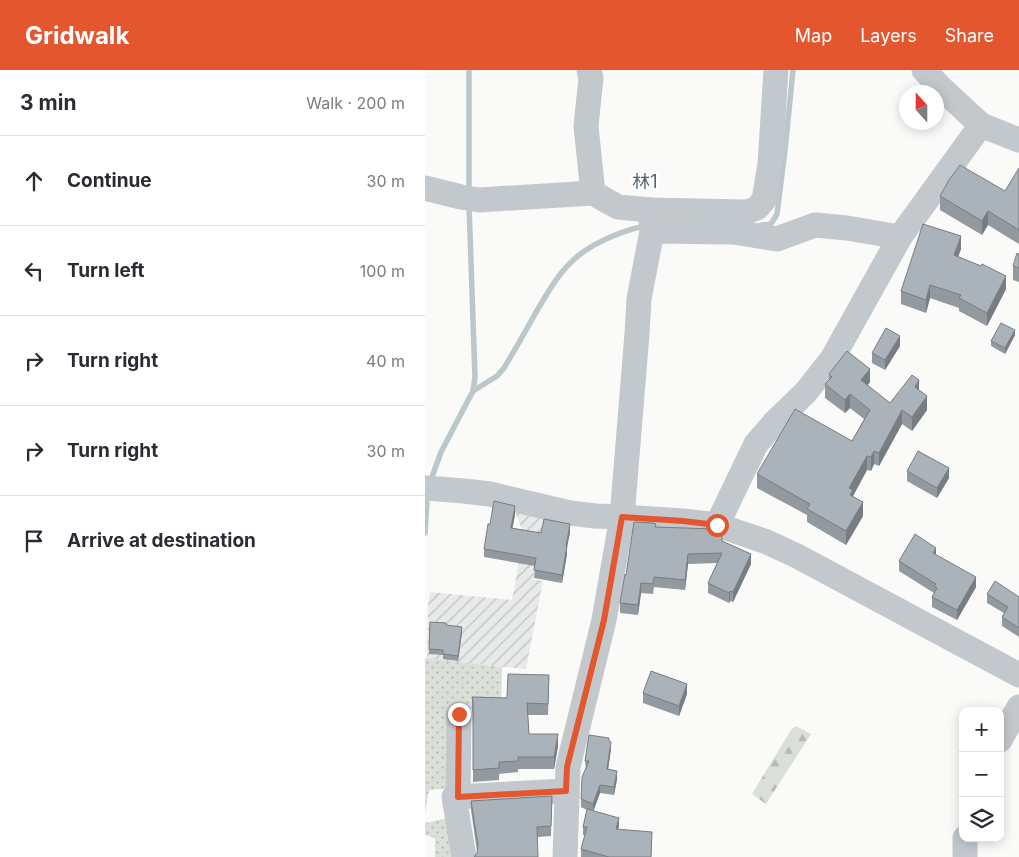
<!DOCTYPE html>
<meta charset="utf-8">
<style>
body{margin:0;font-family:Inter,"Noto Sans JP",sans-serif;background:#f7f7f7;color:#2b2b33}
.controls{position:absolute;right:15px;bottom:15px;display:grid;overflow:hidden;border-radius:10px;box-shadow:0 2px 12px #0003}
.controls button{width:45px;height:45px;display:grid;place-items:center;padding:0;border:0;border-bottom:1px solid #e1e1e2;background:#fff;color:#2b2b33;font:25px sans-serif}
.compass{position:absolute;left:474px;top:15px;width:45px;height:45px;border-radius:50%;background:#fff;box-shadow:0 2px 12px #0003;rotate:339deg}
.stop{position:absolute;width:15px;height:15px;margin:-11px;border:4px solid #e4572e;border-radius:50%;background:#fff}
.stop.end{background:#e4572e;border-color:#fff;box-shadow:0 1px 5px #0008}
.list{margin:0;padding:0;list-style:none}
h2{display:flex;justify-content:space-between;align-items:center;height:65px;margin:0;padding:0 20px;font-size:21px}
h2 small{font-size:16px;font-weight:400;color:#7c7c81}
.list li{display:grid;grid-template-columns:32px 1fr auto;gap:15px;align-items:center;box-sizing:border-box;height:90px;padding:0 20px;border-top:1px solid #e1e1e2}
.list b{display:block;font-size:19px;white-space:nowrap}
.list em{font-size:16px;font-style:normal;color:#7c7c81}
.icon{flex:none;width:28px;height:28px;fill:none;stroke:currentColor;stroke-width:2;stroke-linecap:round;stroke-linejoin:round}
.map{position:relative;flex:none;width:594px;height:787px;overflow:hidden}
header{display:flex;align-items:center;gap:30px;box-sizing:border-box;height:70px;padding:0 25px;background:#e4572e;color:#fff}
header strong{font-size:24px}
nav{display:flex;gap:28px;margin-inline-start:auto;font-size:18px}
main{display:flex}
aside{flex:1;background:#fff}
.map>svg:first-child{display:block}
.industrial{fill:url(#industrial-furrows)}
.grass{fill:url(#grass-dots)}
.forest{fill:url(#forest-firs)}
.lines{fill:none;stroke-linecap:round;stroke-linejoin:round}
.stream{stroke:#bbc7cb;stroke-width:5.5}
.minor{stroke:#c3c8cc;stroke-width:25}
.wall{fill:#929a9f}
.shaded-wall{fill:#777d82}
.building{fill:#aab3b9;stroke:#777d82}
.route{stroke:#e4572e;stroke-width:6}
.labels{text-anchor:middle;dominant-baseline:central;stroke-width:5;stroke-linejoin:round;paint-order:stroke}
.neighbourhood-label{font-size:18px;fill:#57646e;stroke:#fff}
</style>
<header>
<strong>Gridwalk</strong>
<nav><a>Map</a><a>Layers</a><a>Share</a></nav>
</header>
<main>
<aside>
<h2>3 min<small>Walk · 200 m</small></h2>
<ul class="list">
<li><svg class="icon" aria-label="ahead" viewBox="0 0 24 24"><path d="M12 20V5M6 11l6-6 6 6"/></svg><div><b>Continue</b></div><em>30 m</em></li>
<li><svg class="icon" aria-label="left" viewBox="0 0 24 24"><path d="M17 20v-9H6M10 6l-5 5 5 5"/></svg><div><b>Turn left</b></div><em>100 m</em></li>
<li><svg class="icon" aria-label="right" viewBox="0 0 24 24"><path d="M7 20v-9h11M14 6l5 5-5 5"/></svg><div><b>Turn right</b></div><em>40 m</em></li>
<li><svg class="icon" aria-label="right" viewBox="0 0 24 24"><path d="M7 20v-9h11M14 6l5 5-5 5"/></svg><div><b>Turn right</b></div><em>30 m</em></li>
<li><svg class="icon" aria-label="arrive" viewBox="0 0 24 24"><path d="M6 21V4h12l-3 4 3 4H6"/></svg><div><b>Arrive at destination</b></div></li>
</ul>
</aside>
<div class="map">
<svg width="594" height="787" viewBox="0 0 594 787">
<defs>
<pattern id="industrial-furrows" width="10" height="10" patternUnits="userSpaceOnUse" patternTransform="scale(1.25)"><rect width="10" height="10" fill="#e8e9e9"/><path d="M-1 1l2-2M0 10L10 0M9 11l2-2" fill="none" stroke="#c0c1c2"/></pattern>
<pattern id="grass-dots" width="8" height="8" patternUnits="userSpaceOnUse" patternTransform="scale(1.25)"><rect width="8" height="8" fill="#dadfd7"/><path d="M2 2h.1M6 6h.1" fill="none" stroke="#b4b9b4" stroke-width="1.8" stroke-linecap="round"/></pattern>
<pattern id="forest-firs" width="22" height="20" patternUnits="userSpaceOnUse" patternTransform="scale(1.25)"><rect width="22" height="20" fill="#dadfd7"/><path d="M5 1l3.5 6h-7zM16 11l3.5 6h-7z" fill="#b4b9b4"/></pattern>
</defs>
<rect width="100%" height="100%" fill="#fafaf8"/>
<polygon class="industrial" points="90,442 119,449 108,509 118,511 101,599 2,589 3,535 5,522 87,530 99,465"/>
<g class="grass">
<polygon points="0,588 77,597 76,639 29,639 27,718 4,720 0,743"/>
<polygon points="27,747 33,787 10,787 10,768 0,765 0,750 1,753"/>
</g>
<polygon class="forest" points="371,656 386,664 341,734 327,724 366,660"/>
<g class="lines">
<g class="stream">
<polyline points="44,0 44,123"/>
<polyline points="336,155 346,154 352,144 360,80 368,0"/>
<path d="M48,321L72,306L79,298C90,280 100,262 110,244C122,224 134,201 153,186C170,172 199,160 220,156"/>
<polyline points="7,407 16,382 48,321 50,307 44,135"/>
<polyline points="0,463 2,432"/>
</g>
<g class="minor">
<polyline points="164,0 166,8 161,56 168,123"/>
<polyline points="499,0 516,18 556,55 594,70"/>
<polyline points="0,118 36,127 54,130 168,123 193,137 225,140 227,161 214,229 212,264 197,447 179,550 143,697 140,787"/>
<polyline points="225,140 322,142 332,138 339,130 345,94 351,0"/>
<polyline points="227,161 308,162 352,169 390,155 422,158 475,167"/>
<polyline points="0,418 39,421 65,424 145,443 170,446 197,447 258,451 292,455 342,472 372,486 594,605"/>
<polyline points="292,455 331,374 349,353 381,322 407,289 475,167 556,55"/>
<polyline points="575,670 594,637"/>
<polyline points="33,727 34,644"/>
<polyline points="540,768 540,787"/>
<polyline points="39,787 29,727 141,721"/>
</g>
</g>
<g class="wall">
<polygon points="594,98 594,174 563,155 557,165 515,140 515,126 580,121"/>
<polygon points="536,179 533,186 581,219 562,256 534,241 534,238 505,228 501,243 476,234 476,221"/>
<polygon points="594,184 594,212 588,210 588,196"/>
<polygon points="590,265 580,284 566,276 566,271"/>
<polygon points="475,276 460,300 447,293 447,283"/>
<polygon points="404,304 445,312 442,316 465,333 494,320 502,340 487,361 477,354 454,396 449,394 446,401 442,400 428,426 438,446 421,475 382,452 382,445 332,418 332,404 427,371 439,349 425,338 420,343 400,328 400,314 404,310"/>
<polygon points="482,401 524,408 512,428 482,411"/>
<polygon points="90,445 87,458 116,463 145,462 142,477 142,484 137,513 109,508 110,496 59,487 59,479 65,454"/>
<polygon points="231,457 297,471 326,494 308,532 305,531 304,533 283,523 283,513 292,493 263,494 260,520 229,517 228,524 216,523 213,545 195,543 195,533 201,505"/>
<polygon points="511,485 551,517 532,550 507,537 507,527 509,523 474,501 474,491"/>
<polygon points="562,524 594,527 594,567 577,556 577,547 579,543 562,533"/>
<polygon points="21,555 37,562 33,591 18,589 18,585 4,584 4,579"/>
<polygon points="124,617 123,645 103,645 104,664 133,676 129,699 93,699 93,702 74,704 74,710 48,712 48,644 47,639 47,627 82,628"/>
<polygon points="218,623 262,624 254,646 218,633"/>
<polygon points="186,679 183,699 192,709 189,725 175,723 168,741 194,756 193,759 227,771 226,787 156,787 156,779 160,765 158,765 158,757 162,740 156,737 156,729 161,699 160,691"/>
<polygon points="127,726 126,766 113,767 52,781 46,740 46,731"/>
</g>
<g class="shaded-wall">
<polygon points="563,141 563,155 557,165 557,151"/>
<polygon points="536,166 536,179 529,198 529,185"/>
<polygon points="581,206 581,219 562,256 562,243"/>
<polygon points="505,215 505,228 501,243 501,230"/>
<polygon points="590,260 590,265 580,284 580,278"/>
<polygon points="475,266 475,276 460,300 460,290"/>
<polygon points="445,299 445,312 436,324 436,310"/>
<polygon points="494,310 494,323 490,317"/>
<polygon points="425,324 425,338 420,343 420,330"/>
<polygon points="502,326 502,340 487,361 487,347"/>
<polygon points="477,340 477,354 454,396 454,383"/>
<polygon points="449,381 449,394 446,401 446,387"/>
<polygon points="442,386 442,400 428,426 425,438 424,418"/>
<polygon points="524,398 524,408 512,428 512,418"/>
<polygon points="438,432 438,446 421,475 421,461"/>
<polygon points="90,436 90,445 86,466 86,458"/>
<polygon points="145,454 145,462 142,477 142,484 137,513 137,505"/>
<polygon points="511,478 511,488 508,483"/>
<polygon points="263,484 263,494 260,520 260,510"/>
<polygon points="326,484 326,494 308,532 308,522"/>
<polygon points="551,507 551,517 532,550 532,540"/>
<polygon points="216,513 216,523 213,545 213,535"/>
<polygon points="305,521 305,531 304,533 304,523"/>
<polygon points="37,557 37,562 33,591 33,586"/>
<polygon points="262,614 262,624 254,646 254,636"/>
<polygon points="133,664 133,676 129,699 129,687"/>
<polygon points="186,672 186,679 182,707 182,699"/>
<polygon points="192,701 192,709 189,725 189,717"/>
<polygon points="175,715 175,723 168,742 168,734"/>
<polygon points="194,748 194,756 191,767 191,759"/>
</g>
<g class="building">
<polygon points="535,95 580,121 594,98 594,160 563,141 557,151 515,126 524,110"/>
<polygon points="498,154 536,166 529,185 556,196 557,194 581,206 562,243 534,228 536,225 505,215 501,230 476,221"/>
<polygon points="592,183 594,184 594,198 588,196"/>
<polygon points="576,253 590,260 580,278 566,271"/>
<polygon points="461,258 475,266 460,290 447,283"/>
<polygon points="422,281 445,299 436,310 465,333 487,305 494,310 490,317 502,326 487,347 477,340 454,383 449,381 446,387 442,386 424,418 428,420 425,425 438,432 421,461 382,439 385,434 332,404 370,339 427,371 445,340 425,324 420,330 400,314 407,307 404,304"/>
<polygon points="493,381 524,398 512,418 482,401"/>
<polygon points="69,431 90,436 86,458 116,463 119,449 145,454 141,476 142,476 137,505 109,500 111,488 59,479 63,454 65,454"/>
<polygon points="209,452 228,453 231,454 230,457 289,459 297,462 297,471 326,484 308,522 305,521 304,523 283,513 297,483 263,484 260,510 229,507 228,514 216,513 213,535 195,533 200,504 201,505"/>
<polygon points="490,464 511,478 508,483 551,507 532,540 507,527 512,518 509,516 511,514 474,491"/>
<polygon points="570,511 594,527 594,558 577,547 583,537 562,524"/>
<polygon points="5,552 21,553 21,555 37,557 33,586 18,584 18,580 4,579"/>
<polygon points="226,601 262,614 254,636 218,623"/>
<polygon points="83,604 124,605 123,634 102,633 104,664 133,664 129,687 93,687 93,691 74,692 74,698 48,700 48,632 47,627 82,628"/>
<polygon points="164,665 184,668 184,671 186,672 182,699 192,701 189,717 175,715 168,734 156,729 157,707 164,691 160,691"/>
<polygon points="127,726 126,756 112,757 113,787 49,787 52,783 53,775 46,731"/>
<polygon points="162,739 194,748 191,759 227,762 226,787 184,787 156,779 162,757 158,757"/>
</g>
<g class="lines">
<polyline class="route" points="34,644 33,727 141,721 142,697 179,550 197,447 258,451 292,455"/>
</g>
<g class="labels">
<g class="neighbourhood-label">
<text x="220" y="111">林1</text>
</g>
</g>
</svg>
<div class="controls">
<button>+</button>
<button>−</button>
<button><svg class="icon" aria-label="layers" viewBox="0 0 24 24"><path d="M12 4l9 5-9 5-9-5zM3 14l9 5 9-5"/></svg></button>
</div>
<svg class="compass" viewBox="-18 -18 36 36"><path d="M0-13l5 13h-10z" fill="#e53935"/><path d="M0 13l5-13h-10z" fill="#7c7c81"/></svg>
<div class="stop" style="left:292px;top:455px"></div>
<div class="stop end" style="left:34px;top:644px"></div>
</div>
</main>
